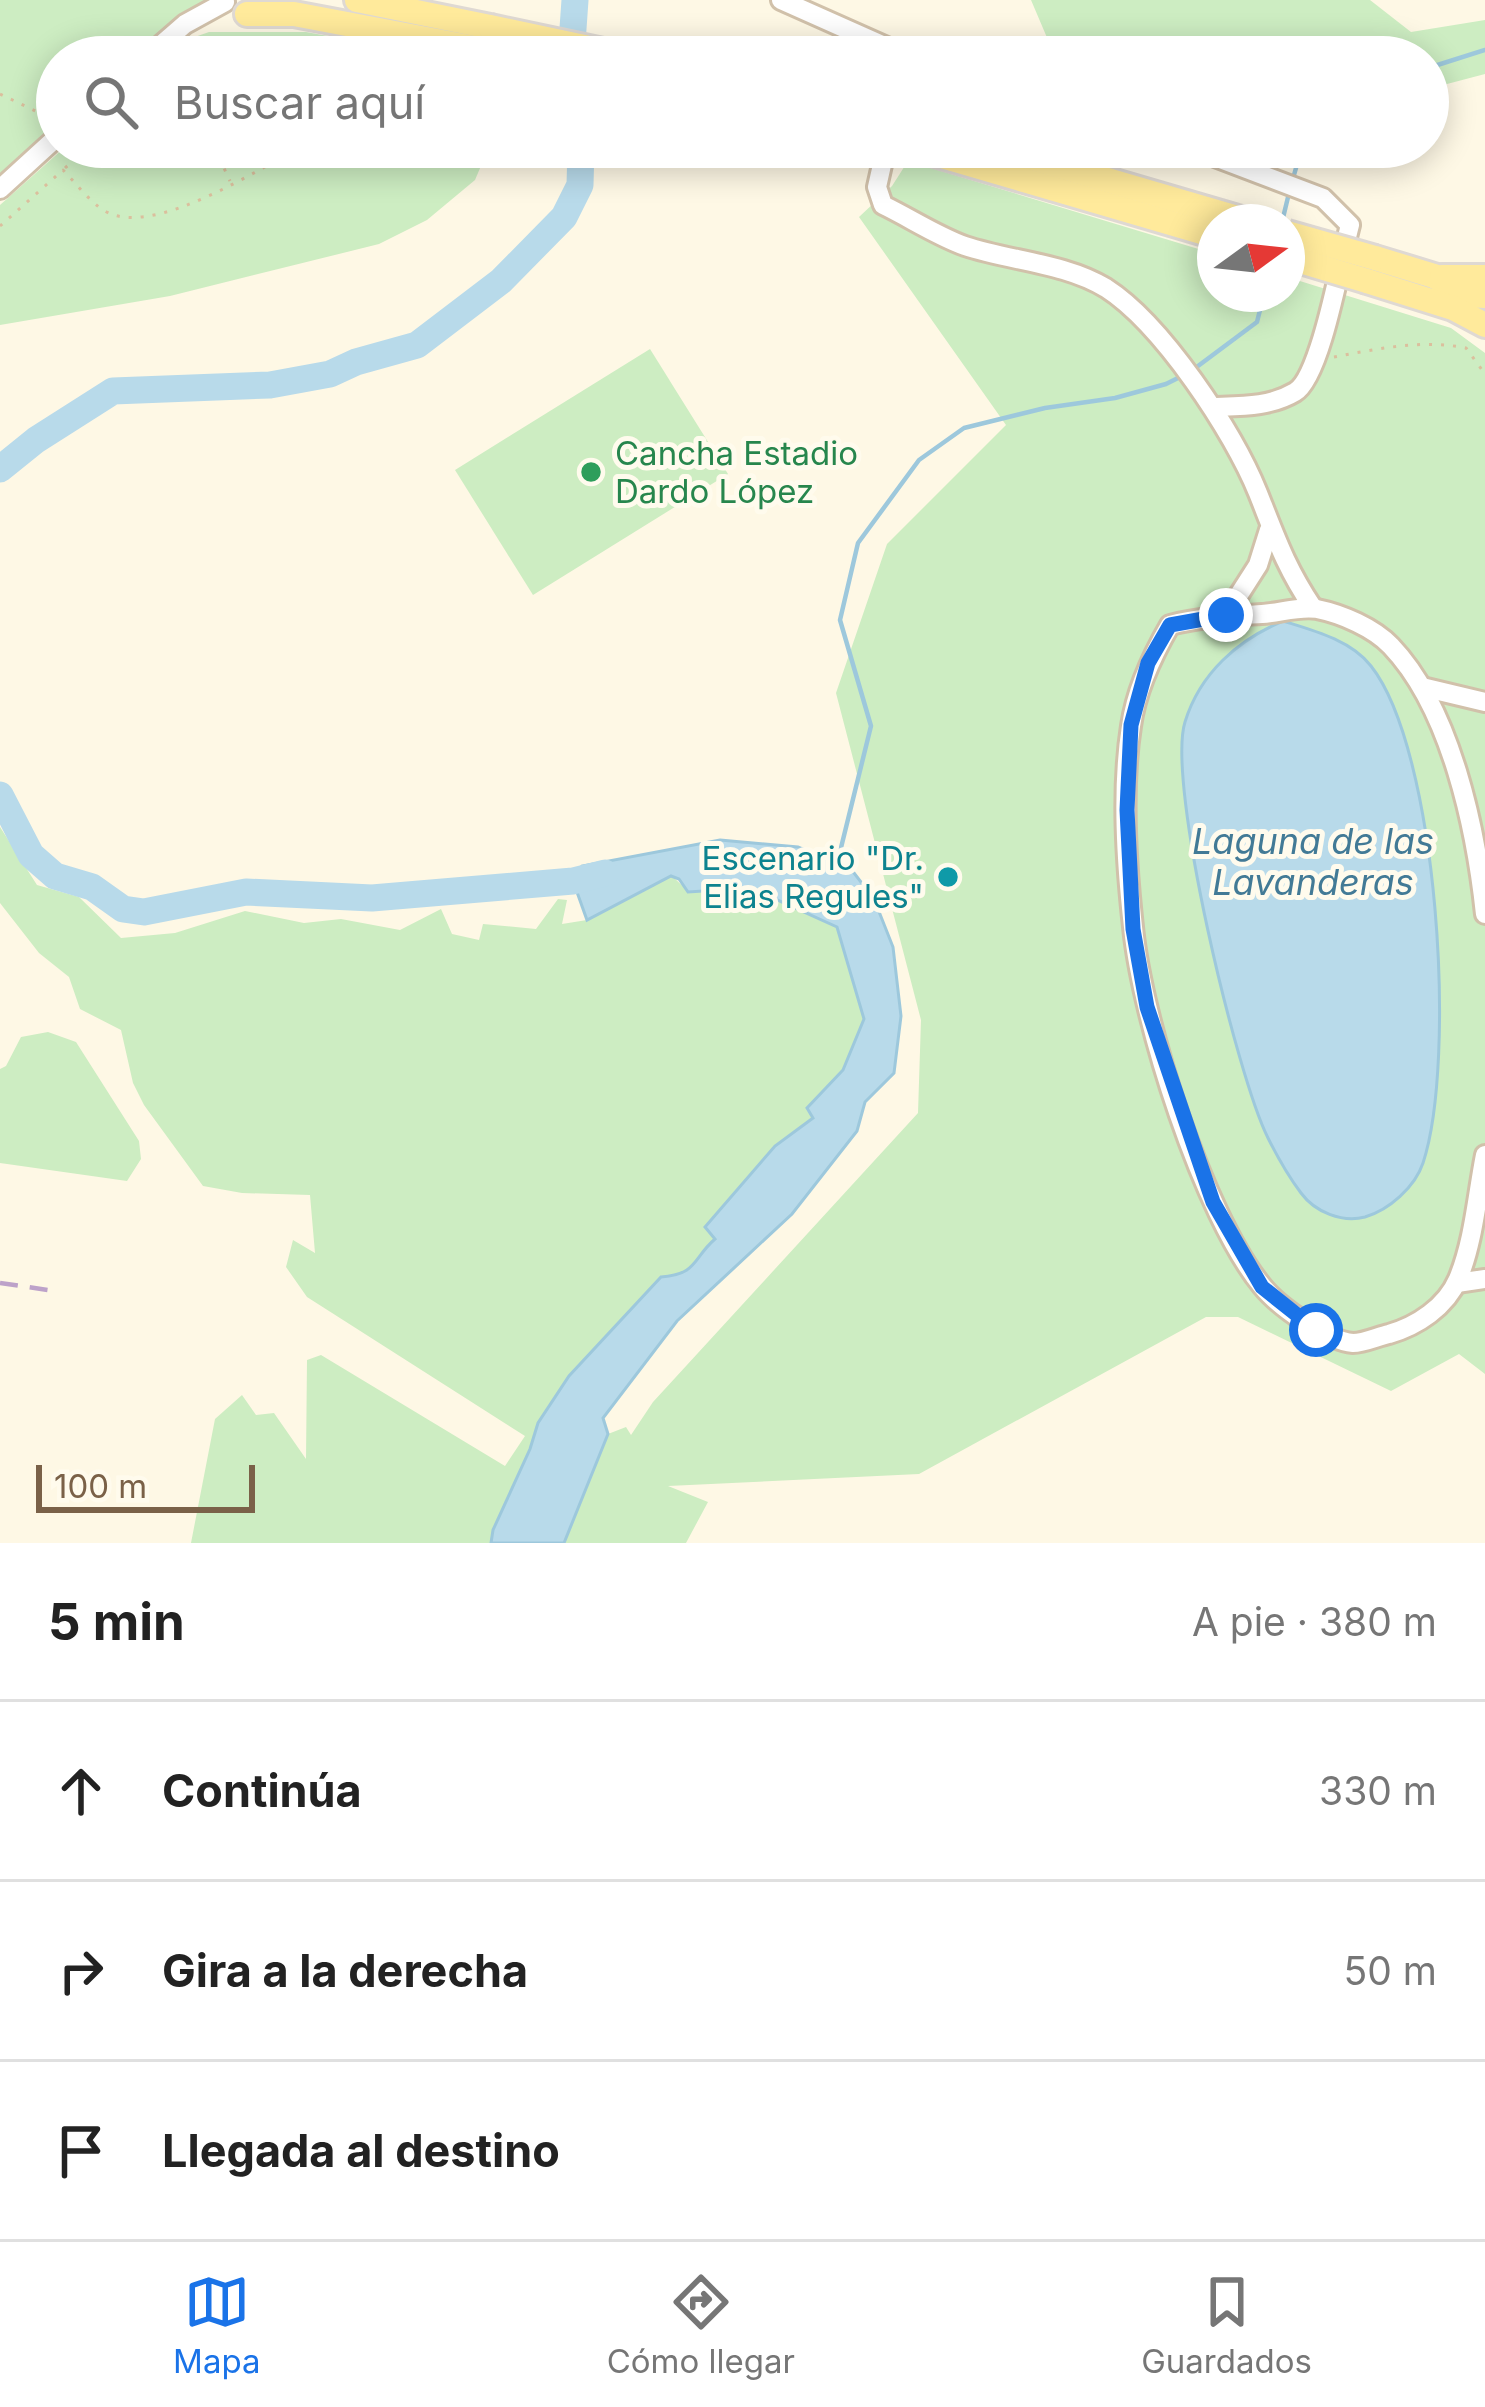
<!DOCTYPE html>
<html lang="es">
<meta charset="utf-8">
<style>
body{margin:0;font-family:Inter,sans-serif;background:#f2f2f2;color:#222}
.compass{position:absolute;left:1197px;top:204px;width:108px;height:108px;border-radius:50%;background:#fff;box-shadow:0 6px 30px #0003;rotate:75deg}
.scale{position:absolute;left:36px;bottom:30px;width:219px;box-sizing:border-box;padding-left:12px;border:6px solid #7a6148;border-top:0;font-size:33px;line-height:42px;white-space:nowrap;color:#7a6148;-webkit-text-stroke:9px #fffbed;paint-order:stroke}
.stop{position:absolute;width:36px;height:36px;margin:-27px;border:9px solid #1a73e8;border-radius:50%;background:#fff}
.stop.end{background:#1a73e8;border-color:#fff;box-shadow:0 3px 12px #0008}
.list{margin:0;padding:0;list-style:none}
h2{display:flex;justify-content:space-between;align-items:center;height:156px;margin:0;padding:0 48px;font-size:51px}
h2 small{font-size:39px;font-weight:400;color:#767676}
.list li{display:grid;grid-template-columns:78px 1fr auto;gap:36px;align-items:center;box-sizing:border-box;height:180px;padding:0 48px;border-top:3px solid #e0e0e0}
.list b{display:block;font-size:45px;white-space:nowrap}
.list em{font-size:39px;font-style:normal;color:#767676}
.icon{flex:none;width:66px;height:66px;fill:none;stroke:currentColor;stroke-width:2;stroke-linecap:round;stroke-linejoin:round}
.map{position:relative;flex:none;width:1485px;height:1543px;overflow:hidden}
.search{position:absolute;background:#fff;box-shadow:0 6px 30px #0003;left:36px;right:36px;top:36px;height:132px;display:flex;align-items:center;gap:30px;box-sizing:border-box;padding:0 42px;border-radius:66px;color:#767676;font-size:45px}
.sheet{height:696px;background:#fff}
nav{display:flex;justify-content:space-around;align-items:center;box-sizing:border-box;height:168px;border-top:3px solid #e0e0e0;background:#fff;font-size:33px;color:#767676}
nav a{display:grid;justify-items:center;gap:6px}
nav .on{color:#1a73e8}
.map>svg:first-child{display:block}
.green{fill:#cdedc2}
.water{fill:#b8daea;stroke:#9dc8dc;stroke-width:3}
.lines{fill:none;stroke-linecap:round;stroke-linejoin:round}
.stream{stroke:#9dc8dc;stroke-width:4.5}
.river{stroke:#b8daea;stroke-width:27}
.minor-casing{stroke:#d1c1aa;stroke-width:24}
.major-casing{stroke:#dfd9d3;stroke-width:30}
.path{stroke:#dbbf9d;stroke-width:3;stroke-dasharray:3 9;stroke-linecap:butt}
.minor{stroke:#fff;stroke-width:18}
.major{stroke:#ffea9b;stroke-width:24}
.rail{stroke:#bda2c9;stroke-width:4.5;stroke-dasharray:18 12;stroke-linecap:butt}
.major-bridge-casing{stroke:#dfd9d3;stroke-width:30;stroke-linecap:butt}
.major-bridge{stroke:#ffea9b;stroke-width:24}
.route{stroke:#1a73e8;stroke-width:15}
.leisure-dot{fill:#2e9e5b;stroke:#fffbed;stroke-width:4.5}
.culture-dot{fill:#0f9aa8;stroke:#fffbed;stroke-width:4.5}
.labels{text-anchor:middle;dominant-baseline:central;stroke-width:10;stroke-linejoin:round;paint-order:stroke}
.leisure-label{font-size:33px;fill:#27864d;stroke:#fffbed;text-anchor:start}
.culture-label{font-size:33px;fill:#0d838f;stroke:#fffbed;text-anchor:end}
.water-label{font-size:36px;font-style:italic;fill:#427a96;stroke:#fffbed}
</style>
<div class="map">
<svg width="1485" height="1543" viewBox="0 0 1485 1543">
<rect width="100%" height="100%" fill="#fef8e5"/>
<g class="green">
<polygon points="0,0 209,0 175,22 135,57 57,57 57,126 0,177"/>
<polygon points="1031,0 1370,0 1411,32 1485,20 1485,74 1428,89 1428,57 1048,57 1051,47"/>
<polygon points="209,32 306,32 442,57 166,57 192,38"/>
<polygon points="65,147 489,147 475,180 427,220 379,244 170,296 0,325 0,205"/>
<polygon points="908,161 1215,254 1215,294 1287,294 1287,277 1451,328 1485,353 1485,1374 1459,1354 1391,1391 1238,1317 1206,1317 919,1474 668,1486 708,1502 686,1543 564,1543 608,1434 626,1427 631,1435 653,1402 918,1113 921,1020 836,693 887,544 1006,425 859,217 892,186"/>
<polygon points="650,349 728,474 533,595 455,470"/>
<path d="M0,827L37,885L79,897L121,938L175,933L245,911L304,923L341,919L400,930L441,909L452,934L479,940L483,924L536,929L558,899L567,900L562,924L587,920L672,876L688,891L751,888L837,927L864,1019L843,1070L807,1107L814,1118L775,1146L706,1226L716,1239C691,1259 699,1273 661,1277L569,1376L538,1423L530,1449L493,1530L491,1543H191L215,1419L242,1395L256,1415L274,1413L306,1459L307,1360L321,1355L505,1466L525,1436L307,1297L286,1267L293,1240L315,1253L310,1195L242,1193L203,1186L144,1105L133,1083L121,1030L80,1009L69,977L39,953L0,903Z"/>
<polygon points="48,1032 76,1042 139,1141 141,1159 127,1181 0,1163 0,1069 6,1066 21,1037"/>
</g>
<g class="water">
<path d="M1283,621C1312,630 1351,640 1371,666C1438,751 1457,1060 1423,1163C1415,1187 1389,1210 1365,1217C1342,1223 1315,1212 1301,1193C1289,1177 1277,1156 1268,1138C1237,1077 1166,782 1185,722C1200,673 1238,640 1283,621Z"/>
<path d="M720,840L798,847L851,869L874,899L893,947L901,1016L894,1073L865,1102L857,1131L792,1214L677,1321L603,1418L608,1434L564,1543H491L493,1530L530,1449L538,1423L569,1376L661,1277C698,1274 692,1259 715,1239L705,1227L775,1146L813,1118L807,1108L843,1070L864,1019L837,927L751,888L688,892L679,879L671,876L587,920L573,881L582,866Z"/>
</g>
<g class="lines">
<g class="stream">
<polyline points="1428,68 1485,50"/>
<polyline points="1292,182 1302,147"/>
<polyline points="1282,222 1289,193"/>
<polyline points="1194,369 1257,322 1264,294"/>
<polyline points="836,868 871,726 840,620 858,543 919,460 964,428 1045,408 1115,398 1166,384 1184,375"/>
</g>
<g class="river">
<polyline points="571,57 575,0"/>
<polyline points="0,469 36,440 113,391 270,385 330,374 356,362 417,345 501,281 564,217 580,185 581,147"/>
<polyline points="0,795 31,855 55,876 92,887 123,909 144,912 246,892 372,898 573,881 605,873"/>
</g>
<defs>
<g id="minor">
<polyline points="781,0 909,57"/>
<polyline points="147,57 185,24 225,2"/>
<path d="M886,147L877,187L883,205C910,218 937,236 965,246C1010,261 1065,263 1106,288C1162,324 1233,431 1258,493C1276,538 1285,566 1313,608"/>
<path d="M1174,147L1210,155L1323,198L1350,225C1341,258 1321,377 1295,392C1270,407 1241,406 1213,407"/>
<polyline points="0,189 57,137"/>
<polyline points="1226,615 1258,565 1269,530"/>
<polyline points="1422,687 1485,702"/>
<path d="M1485,914C1476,829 1451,709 1391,646C1374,628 1342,614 1317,609C1300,606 1279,613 1262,614C1230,616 1201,617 1170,625C1152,656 1136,690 1131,726C1121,790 1126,863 1133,927C1142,1020 1203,1214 1262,1286C1278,1306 1327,1341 1353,1343C1364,1343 1379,1336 1389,1334C1417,1326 1446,1307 1458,1279C1474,1241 1477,1195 1485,1155"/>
<polyline points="1457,1283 1485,1279"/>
</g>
<g id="major">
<polyline points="357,0 490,27"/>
<polyline points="247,14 294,14 479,49"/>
<polyline points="911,147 1215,236"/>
<polyline points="995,147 1251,222"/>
<polyline points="1375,258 1434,276 1467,295 1485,296"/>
<polyline points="1442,277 1485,277"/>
<polyline points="1367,281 1453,308 1485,325"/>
</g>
</defs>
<use href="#minor" class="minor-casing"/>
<use href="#major" class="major-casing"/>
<g class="path">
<polyline points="286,57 300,42 316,57"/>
<polyline points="0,94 54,120 57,117"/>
<polyline points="214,147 230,181"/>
<path d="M65,168C90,145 123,157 154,147"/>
<path d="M0,226L63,170C77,184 93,207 111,214C160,233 257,170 301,147"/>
<path d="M1334,357C1377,349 1422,339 1466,348L1485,374"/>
</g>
<use href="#minor" class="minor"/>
<use href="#major" class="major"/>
<polyline class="rail" points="0,1283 48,1290"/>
<defs>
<g id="major-bridge">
<polyline points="490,27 631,57"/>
<polyline points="479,49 518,57"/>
<polyline points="1287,233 1375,258"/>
<polyline points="1287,257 1367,281"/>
</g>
</defs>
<use href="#major-bridge" class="major-bridge-casing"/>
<use href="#major-bridge" class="major-bridge"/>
</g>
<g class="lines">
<polyline class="route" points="1226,615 1170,625 1148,663 1131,725 1127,810 1133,929 1147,1007 1213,1202 1262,1287 1316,1330"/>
</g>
<circle class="leisure-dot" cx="591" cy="472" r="12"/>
<circle class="culture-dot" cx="948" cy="877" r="12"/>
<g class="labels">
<g class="leisure-label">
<text x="615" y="453">Cancha Estadio<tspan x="615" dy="38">Dardo López</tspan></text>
</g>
<g class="culture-label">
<text x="924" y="858">Escenario "Dr.<tspan x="924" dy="38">Elias Regules"</tspan></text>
</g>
<g class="water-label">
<text x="1313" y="841">Laguna de las<tspan x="1313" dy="41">Lavanderas</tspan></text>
</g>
</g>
</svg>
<svg class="compass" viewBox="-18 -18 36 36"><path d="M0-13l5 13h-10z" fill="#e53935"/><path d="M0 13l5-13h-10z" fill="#767676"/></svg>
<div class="scale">100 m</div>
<div class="stop" style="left:1316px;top:1330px"></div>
<div class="stop end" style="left:1226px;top:615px"></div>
<div class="search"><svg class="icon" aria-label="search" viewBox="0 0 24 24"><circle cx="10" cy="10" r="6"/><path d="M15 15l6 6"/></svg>Buscar aquí</div>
</div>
<section class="sheet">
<h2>5 min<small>A pie · 380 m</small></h2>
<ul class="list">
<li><svg class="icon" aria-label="ahead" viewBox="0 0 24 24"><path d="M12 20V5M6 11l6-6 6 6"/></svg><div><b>Continúa</b></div><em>330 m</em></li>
<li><svg class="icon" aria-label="right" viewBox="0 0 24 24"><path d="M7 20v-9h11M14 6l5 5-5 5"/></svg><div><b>Gira a la derecha</b></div><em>50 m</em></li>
<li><svg class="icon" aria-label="arrive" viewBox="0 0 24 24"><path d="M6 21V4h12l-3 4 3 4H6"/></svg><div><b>Llegada al destino</b></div></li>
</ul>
</section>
<nav>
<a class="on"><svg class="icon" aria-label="map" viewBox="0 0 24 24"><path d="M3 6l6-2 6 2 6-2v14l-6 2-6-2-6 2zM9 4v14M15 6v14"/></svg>Mapa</a>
<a><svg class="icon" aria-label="directions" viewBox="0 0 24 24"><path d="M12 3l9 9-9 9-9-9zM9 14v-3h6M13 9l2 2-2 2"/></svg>Cómo llegar</a>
<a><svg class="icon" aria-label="saved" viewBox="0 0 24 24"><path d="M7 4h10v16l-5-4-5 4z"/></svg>Guardados</a>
</nav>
